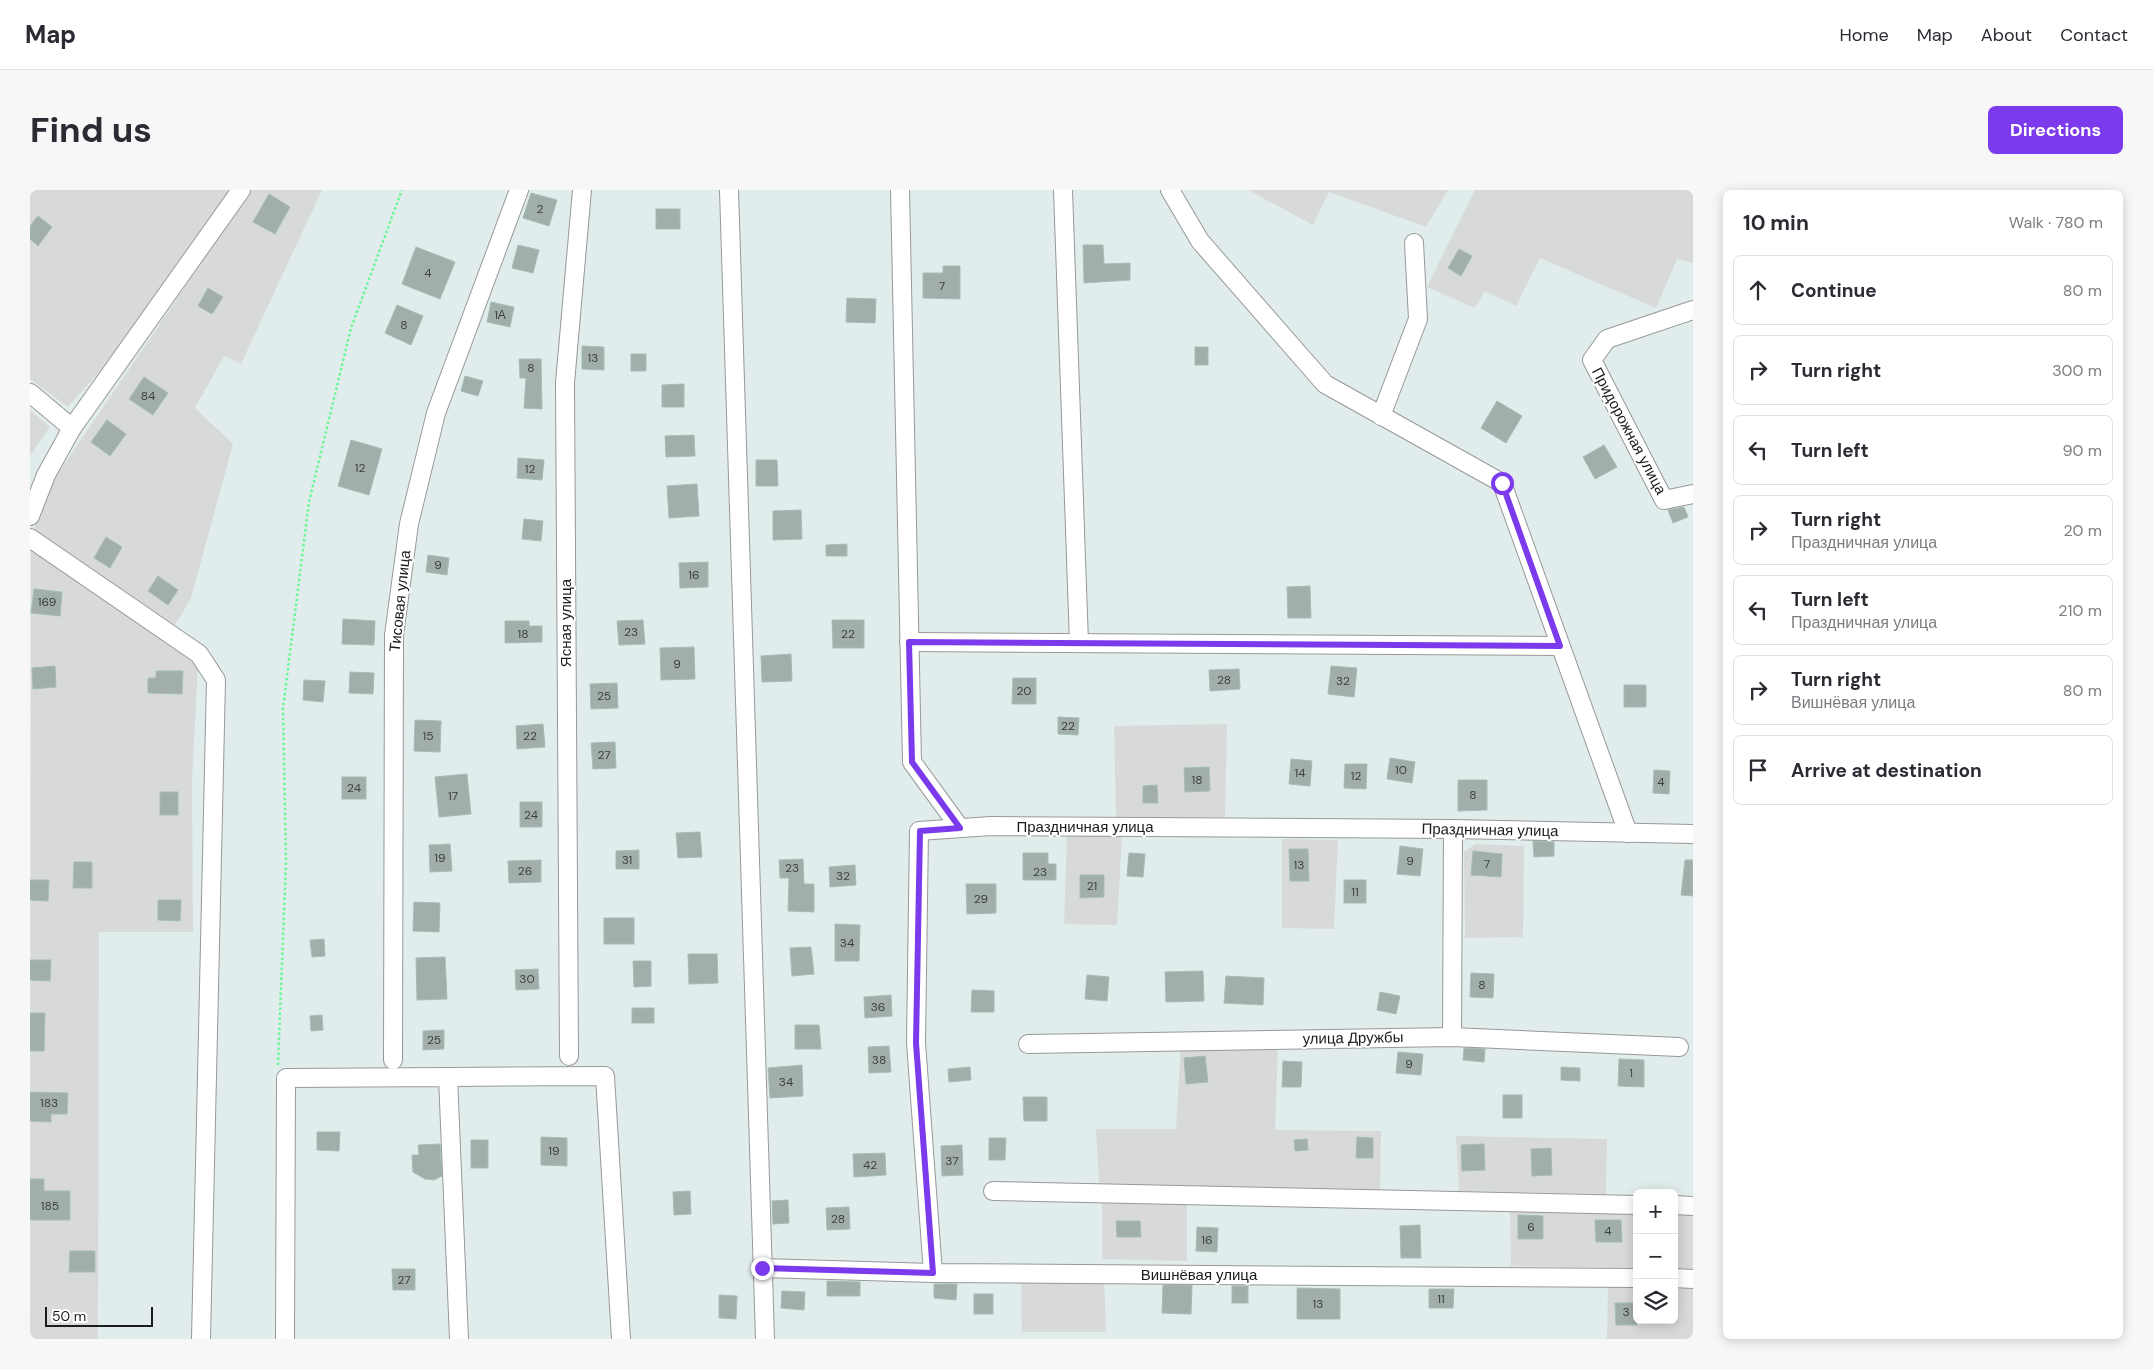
<!DOCTYPE html>
<meta charset="utf-8">
<style>
body{margin:0;font-family:"DM Sans",sans-serif;background:#f7f7f7;color:#2b2b33}
.controls{position:absolute;right:15px;bottom:15px;display:grid;overflow:hidden;border-radius:8px;box-shadow:0 2px 12px #0003}
.controls button{width:45px;height:45px;display:grid;place-items:center;padding:0;border:0;border-bottom:1px solid #e1e1e2;background:#fff;color:#2b2b33;font:25px sans-serif}
.scale{position:absolute;left:15px;bottom:12px;width:108px;box-sizing:border-box;padding-left:5px;border:2px solid #1b1b1b;border-top:0;font-size:14px;line-height:18px;white-space:nowrap;color:#1b1b1b;-webkit-text-stroke:4px #fff;paint-order:stroke}
.stop{position:absolute;width:15px;height:15px;margin:-11px;border:4px solid #7c3aed;border-radius:50%;background:#fff}
.stop.end{background:#7c3aed;border-color:#fff;box-shadow:0 1px 5px #0008}
.list{margin:0;padding:0;list-style:none}
h2{display:flex;justify-content:space-between;align-items:center;height:65px;margin:0;padding:0 20px;font-size:21px}
h2 small{font-size:16px;font-weight:400;color:#7c7c81}
.list li{display:grid;grid-template-columns:32px 1fr auto;gap:15px;align-items:center;box-sizing:border-box;height:70px;margin:0 10px 10px;padding:0 10px;border:1px solid #e1e1e2;border-radius:8px}
.list b{display:block;font-size:19px;white-space:nowrap}
.list p{margin:0;font-size:16px;white-space:nowrap;color:#7c7c81}
.list em{font-size:16px;font-style:normal;color:#7c7c81}
.icon{flex:none;width:28px;height:28px;fill:none;stroke:currentColor;stroke-width:2;stroke-linecap:round;stroke-linejoin:round}
.map{position:relative;flex:none;width:1663px;height:1149px;overflow:hidden;border-radius:8px}
header{display:flex;align-items:center;gap:30px;box-sizing:border-box;height:70px;padding:0 25px;background:#fff;border-bottom:1px solid #e1e1e2}
header strong{font-size:24px}
nav{display:flex;gap:28px;margin-inline-start:auto;font-size:18px}
.intro{display:flex;align-items:center;justify-content:space-between;box-sizing:border-box;height:120px;padding:0 30px}
h1{margin:0;font-size:35px}
.button{padding:12px 22px;border-radius:8px;background:#7c3aed;color:#fff;font-size:18px;font-weight:700}
main{display:flex;gap:30px;padding:0 30px}
aside{flex:1;background:#fff;border-radius:8px;box-shadow:0 2px 12px #0003}
.map>svg:first-child{display:block}
.residential{fill:#d8dad9}
.building{fill:#a1aea9;stroke:#a4beb5}
.lines{fill:none;stroke-linecap:round;stroke-linejoin:round}
.minor-casing{stroke:#989898;stroke-width:20}
.path{stroke:#68f795;stroke-width:2.5;stroke-dasharray:2.5 2.5;stroke-linecap:butt}
.minor{stroke:#fff;stroke-width:18}
.route{stroke:#7c3aed;stroke-width:6}
.labels{text-anchor:middle;dominant-baseline:central;stroke-width:4;stroke-linejoin:round;paint-order:stroke}
.number-label{font-size:12px;fill:#3c403e}
.street-label{font-size:15px;fill:#1b1b1b;stroke:#fff}
</style>
<header>
<strong>Map</strong>
<nav><a>Home</a><a>Map</a><a>About</a><a>Contact</a></nav>
</header>
<div class="intro"><h1>Find us</h1><a class="button">Directions</a></div>
<main>
<div class="map">
<svg width="1663" height="1149" viewBox="0 0 1663 1149">
<rect width="100%" height="100%" fill="#e1edec"/>
<g class="residential">
<polygon points="0,0 199,0 74,176 38,217 0,189"/>
<polygon points="221,0 292,0 211,174 194,166 165,218 203,254 161,408 145,435 4,340 12,307"/>
<polygon points="1218,0 1418,0 1396,37 1299,2 1283,35"/>
<polygon points="1445,0 1663,0 1663,73 1647,69 1626,118 1510,68 1486,116 1455,101 1445,118 1397,97"/>
<polygon points="0,220 20,237 0,266"/>
<polygon points="1,357 168,475 162,590 163,742 69,742 68,1149 0,1149"/>
<polygon points="1197,534 1195,627 1086,627 1084,536"/>
<polygon points="1037,644 1092,647 1087,735 1034,734"/>
<polygon points="1252,649 1308,650 1304,739 1252,738"/>
<polygon points="1445,654 1494,656 1493,747 1435,748 1434,662"/>
<polygon points="1151,853 1248,856 1245,940 1351,941 1350,1001 1069,995 1066,939 1146,939"/>
<polygon points="1426,946 1577,949 1576,1004 1429,1001"/>
<polygon points="1072,1013 1157,1015 1157,1071 1072,1069"/>
<polygon points="1480,1021 1607,1023 1607,1078 1481,1076"/>
<rect x="1644" y="1024" width="19" height="55"/>
<polygon points="991,1086 1074,1086 1076,1142 992,1142"/>
<polygon points="1578,1095 1607,1096 1607,1130 1644,1130 1644,1097 1663,1097 1663,1149 1577,1149"/>
</g>
<g class="building">
<polygon points="501,3 527,10 519,36 493,28"/>
<polygon points="239,4 260,17 245,44 223,32"/>
<rect x="626" y="19" width="24" height="20"/>
<polygon points="8,26 22,37 8,56 0,49 0,36"/>
<polygon points="488,55 509,60 503,83 482,78"/>
<polygon points="1053,55 1073,55 1074,74 1100,73 1100,90 1054,93"/>
<polygon points="386,57 425,72 410,109 372,94"/>
<polygon points="1429,59 1442,66 1431,86 1418,78"/>
<polygon points="913,76 930,76 930,109 893,108 893,83 913,83"/>
<polygon points="178,98 193,107 182,124 168,116"/>
<polygon points="817,108 846,109 845,133 816,132"/>
<polygon points="461,112 484,117 480,137 457,132"/>
<polygon points="367,115 393,126 381,155 355,143"/>
<polygon points="552,156 574,157 574,180 552,179"/>
<rect x="1165" y="157" width="13" height="18"/>
<rect x="601" y="164" width="15" height="17"/>
<polygon points="489,169 511,169 512,219 494,218 496,188 490,188"/>
<polygon points="435,186 453,191 448,206 431,201"/>
<polygon points="114,187 138,203 123,225 99,209"/>
<polygon points="654,194 654,217 632,217 632,195"/>
<polygon points="1467,211 1492,226 1476,253 1451,238"/>
<polygon points="77,230 96,244 80,266 61,252"/>
<polygon points="664,245 665,266 636,267 635,246"/>
<polygon points="321,250 352,259 339,305 308,296"/>
<polygon points="1574,255 1587,277 1565,289 1553,267"/>
<polygon points="488,268 514,270 512,290 487,288"/>
<polygon points="726,270 747,270 748,296 726,296"/>
<polygon points="667,294 669,326 639,328 637,296"/>
<polygon points="1654,317 1658,327 1643,333 1638,320"/>
<polygon points="771,320 772,349 743,350 743,321"/>
<polygon points="494,329 513,331 511,351 492,349"/>
<polygon points="76,347 92,357 80,378 64,368"/>
<polygon points="817,354 817,366 796,366 796,355"/>
<polygon points="398,365 419,368 417,385 396,382"/>
<polygon points="678,372 678,397 650,398 649,373"/>
<polygon points="128,386 148,400 138,415 118,401"/>
<polygon points="1280,396 1281,428 1258,428 1257,397"/>
<polygon points="4,399 32,402 30,426 1,423"/>
<polygon points="313,429 345,431 344,455 312,454"/>
<polygon points="613,430 615,454 589,455 587,431"/>
<polygon points="802,430 834,430 834,458 803,458"/>
<polygon points="475,431 499,431 499,436 512,436 512,452 475,453"/>
<polygon points="664,457 665,489 631,490 630,458"/>
<polygon points="761,464 762,491 732,492 731,466"/>
<polygon points="25,476 26,497 3,499 2,478"/>
<polygon points="1301,476 1327,478 1324,507 1298,504"/>
<polygon points="1209,479 1210,499 1180,501 1179,480"/>
<polygon points="126,481 153,481 152,504 118,503 118,488 126,488"/>
<polygon points="320,482 344,483 343,504 319,503"/>
<polygon points="983,488 1006,488 1006,514 982,514"/>
<polygon points="274,490 295,491 293,512 273,510"/>
<polygon points="587,493 588,518 561,519 560,494"/>
<rect x="1594" y="495" width="22" height="22"/>
<polygon points="1028,527 1049,528 1048,545 1028,544"/>
<polygon points="385,530 411,531 410,562 384,561"/>
<polygon points="513,534 515,557 487,559 486,536"/>
<polygon points="585,552 586,578 563,579 561,553"/>
<polygon points="1360,568 1385,572 1382,593 1357,589"/>
<polygon points="1261,569 1282,571 1280,596 1259,594"/>
<polygon points="1315,574 1337,574 1336,599 1314,598"/>
<polygon points="1179,577 1180,601 1155,602 1154,578"/>
<polygon points="1624,580 1640,581 1639,604 1623,603"/>
<polygon points="437,584 441,624 409,627 405,587"/>
<rect x="312" y="587" width="24" height="22"/>
<polygon points="1428,590 1457,590 1457,620 1428,621"/>
<polygon points="1127,595 1128,613 1113,613 1113,596"/>
<rect x="130" y="602" width="18" height="23"/>
<rect x="490" y="612" width="22" height="25"/>
<polygon points="670,642 672,667 648,668 646,643"/>
<polygon points="1503,651 1524,652 1524,666 1504,667"/>
<polygon points="420,654 422,681 400,682 399,655"/>
<polygon points="1370,656 1393,659 1390,686 1367,684"/>
<polygon points="1259,659 1278,659 1279,691 1260,691"/>
<polygon points="609,660 609,679 586,679 586,661"/>
<polygon points="1443,661 1472,664 1471,687 1441,685"/>
<polygon points="993,663 1018,663 1018,674 1026,674 1026,690 993,690"/>
<polygon points="1099,663 1115,664 1113,687 1097,686"/>
<polygon points="773,669 774,694 784,694 784,722 758,721 759,688 750,688 749,670"/>
<polygon points="511,670 511,692 479,693 478,671"/>
<polygon points="1655,670 1663,670 1663,706 1651,705"/>
<polygon points="44,672 62,672 62,698 43,698"/>
<polygon points="825,675 826,695 800,697 799,677"/>
<polygon points="1050,685 1074,685 1074,707 1050,708"/>
<polygon points="0,690 19,690 18,711 0,710"/>
<rect x="1314" y="690" width="22" height="23"/>
<polygon points="936,694 966,694 966,723 937,724"/>
<polygon points="128,710 151,710 150,731 128,730"/>
<polygon points="384,712 410,713 409,742 383,741"/>
<rect x="574" y="728" width="30" height="26"/>
<polygon points="805,734 830,735 829,771 805,771"/>
<polygon points="294,749 295,766 282,767 280,750"/>
<polygon points="781,757 784,784 762,786 760,758"/>
<polygon points="658,764 687,764 688,793 659,794"/>
<polygon points="415,767 417,809 387,810 386,768"/>
<polygon points="0,770 21,770 20,791 0,790"/>
<polygon points="603,771 621,771 621,796 604,797"/>
<polygon points="508,779 509,799 486,800 485,780"/>
<polygon points="1173,781 1174,811 1136,812 1135,782"/>
<polygon points="1441,783 1464,784 1463,808 1440,807"/>
<polygon points="1057,785 1079,787 1077,811 1055,809"/>
<polygon points="1196,786 1234,788 1233,815 1194,813"/>
<polygon points="942,800 964,801 964,822 941,822"/>
<polygon points="1350,802 1370,806 1366,824 1347,820"/>
<polygon points="861,805 862,826 835,828 834,807"/>
<rect x="602" y="818" width="22" height="15"/>
<polygon points="0,823 15,823 14,861 0,861"/>
<polygon points="292,825 293,840 281,841 280,826"/>
<polygon points="765,835 789,835 791,859 765,859"/>
<polygon points="414,840 414,859 393,860 393,841"/>
<polygon points="859,856 861,882 839,883 838,857"/>
<polygon points="1434,858 1455,859 1454,872 1433,870"/>
<polygon points="1368,862 1393,864 1391,885 1366,883"/>
<polygon points="1175,866 1178,892 1156,894 1154,868"/>
<polygon points="1589,869 1614,870 1614,897 1588,896"/>
<polygon points="1253,871 1272,872 1271,897 1252,897"/>
<polygon points="772,875 773,906 740,908 738,878"/>
<polygon points="940,877 941,890 919,892 918,879"/>
<polygon points="1531,877 1550,878 1550,891 1531,890"/>
<polygon points="0,902 38,903 37,924 21,924 21,932 0,931"/>
<rect x="1473" y="905" width="19" height="23"/>
<polygon points="993,907 1017,907 1017,931 994,931"/>
<polygon points="287,942 310,942 309,961 287,960"/>
<polygon points="511,947 537,948 537,976 511,975"/>
<polygon points="1327,947 1343,948 1343,968 1326,968"/>
<polygon points="959,948 976,948 975,970 959,970"/>
<polygon points="1277,949 1278,960 1265,961 1264,950"/>
<rect x="441" y="950" width="17" height="28"/>
<polygon points="410,954 412,986 404,990 395,989 383,982 382,965 389,965 388,955"/>
<polygon points="1454,954 1455,980 1432,981 1431,955"/>
<polygon points="932,955 933,985 912,986 911,956"/>
<polygon points="1521,958 1522,985 1502,986 1501,959"/>
<polygon points="855,963 856,985 824,987 823,964"/>
<polygon points="0,989 14,989 14,1001 40,1001 40,1030 0,1030"/>
<polygon points="660,1001 661,1024 644,1025 643,1002"/>
<polygon points="758,1010 759,1033 743,1034 742,1011"/>
<polygon points="819,1017 820,1039 797,1040 796,1018"/>
<polygon points="1488,1025 1513,1026 1513,1049 1488,1049"/>
<polygon points="1565,1030 1591,1030 1592,1052 1566,1052"/>
<polygon points="1086,1031 1110,1031 1111,1047 1087,1047"/>
<polygon points="1390,1035 1391,1068 1371,1068 1370,1036"/>
<polygon points="1167,1037 1188,1038 1187,1062 1166,1061"/>
<polygon points="40,1061 65,1061 65,1082 39,1082"/>
<polygon points="362,1079 385,1079 385,1100 363,1100"/>
<polygon points="797,1091 830,1092 830,1106 797,1106"/>
<polygon points="904,1094 927,1094 926,1110 904,1108"/>
<polygon points="1133,1095 1162,1095 1161,1124 1132,1123"/>
<rect x="1202" y="1096" width="16" height="17"/>
<polygon points="1267,1098 1310,1099 1310,1129 1267,1129"/>
<polygon points="1399,1099 1424,1099 1423,1118 1399,1118"/>
<polygon points="752,1101 775,1102 774,1120 751,1118"/>
<rect x="944" y="1104" width="19" height="20"/>
<polygon points="689,1105 707,1106 706,1129 689,1128"/>
<polygon points="1585,1113 1607,1113 1607,1135 1586,1135"/>
</g>
<g class="lines">
<defs>
<g id="minor">
<polyline points="699,0 735,1149"/>
<polyline points="870,0 882,572 930,638"/>
<polyline points="1033,0 1049,453"/>
<polyline points="1140,0 1170,51 1295,194 1472,293 1598,643"/>
<polyline points="1663,120 1577,149 1562,170 1634,310 1663,304"/>
<polyline points="0,203 42,238 16,285 0,326"/>
<polyline points="1351,226 1388,129 1384,53"/>
<polyline points="42,238 211,0"/>
<polyline points="0,348 169,464 186,490 171,1149"/>
<polyline points="879,452 1530,456"/>
<polyline points="1422,847 1423,639"/>
<polyline points="998,854 1422,847 1649,857"/>
<polyline points="539,866 535,193 552,0"/>
<polyline points="363,870 364,445 379,334 406,223 489,0"/>
<polyline points="418,887 575,886 591,1149"/>
<polyline points="963,1001 1607,1015"/>
<polyline points="1644,1015 1663,1016"/>
<polyline points="732,1078 903,1083 1607,1088"/>
<polyline points="903,1083 886,853 889,641 961,636 1423,639 1663,644"/>
<polyline points="1644,1088 1663,1089"/>
<polyline points="255,1149 256,888 418,887 429,1149"/>
</g>
</defs>
<use href="#minor" class="minor-casing"/>
<polyline class="path" points="248,875 256,672 253,518 279,312 321,138 372,0"/>
<use href="#minor" class="minor"/>
</g>
<g class="lines">
<polyline class="route" points="732,1078 903,1083 886,853 890,641 930,638 882,572 879,452 1530,456 1472,293"/>
</g>
<g class="labels">
<g class="number-label">
<text x="510" y="19">2</text>
<text x="398" y="83">4</text>
<text x="912" y="96">7</text>
<text x="470" y="125">1А</text>
<text x="374" y="135">8</text>
<text x="563" y="168">13</text>
<text x="501" y="178">8</text>
<text x="118" y="206">84</text>
<text x="330" y="278">12</text>
<text x="500" y="279">12</text>
<text x="408" y="375">9</text>
<text x="664" y="385">16</text>
<text x="17" y="412">169</text>
<text x="601" y="442">23</text>
<text x="493" y="444">18</text>
<text x="818" y="444">22</text>
<text x="647" y="474">9</text>
<text x="1194" y="490">28</text>
<text x="1313" y="491">32</text>
<text x="994" y="501">20</text>
<text x="574" y="506">25</text>
<text x="1038" y="536">22</text>
<text x="398" y="546">15</text>
<text x="500" y="546">22</text>
<text x="574" y="565">27</text>
<text x="1371" y="580">10</text>
<text x="1270" y="583">14</text>
<text x="1326" y="586">12</text>
<text x="1167" y="590">18</text>
<text x="1631" y="592">4</text>
<text x="324" y="598">24</text>
<text x="1443" y="605">8</text>
<text x="423" y="606">17</text>
<text x="501" y="625">24</text>
<text x="410" y="668">19</text>
<text x="597" y="670">31</text>
<text x="1380" y="671">9</text>
<text x="1457" y="674">7</text>
<text x="1269" y="675">13</text>
<text x="762" y="678">23</text>
<text x="495" y="681">26</text>
<text x="1010" y="682">23</text>
<text x="813" y="686">32</text>
<text x="1062" y="696">21</text>
<text x="1325" y="702">11</text>
<text x="951" y="709">29</text>
<text x="817" y="753">34</text>
<text x="497" y="789">30</text>
<text x="1452" y="795">8</text>
<text x="848" y="817">36</text>
<text x="404" y="850">25</text>
<text x="849" y="870">38</text>
<text x="1379" y="874">9</text>
<text x="1601" y="883">1</text>
<text x="756" y="892">34</text>
<text x="19" y="913">183</text>
<text x="524" y="961">19</text>
<text x="922" y="971">37</text>
<text x="840" y="975">42</text>
<text x="20" y="1016">185</text>
<text x="808" y="1029">28</text>
<text x="1501" y="1037">6</text>
<text x="1578" y="1041">4</text>
<text x="1177" y="1050">16</text>
<text x="374" y="1090">27</text>
<text x="1411" y="1109">11</text>
<text x="1288" y="1114">13</text>
<text x="1596" y="1122">3</text>
</g>
<g class="street-label">
<text transform="translate(1599 241) rotate(62)">Придорожная улица</text>
<text transform="translate(370 411) rotate(-84)">Тисовая улица</text>
<text transform="translate(536 433) rotate(-90)">Ясная улица</text>
<text x="1055" y="637">Праздничная улица</text>
<text transform="translate(1460 640) rotate(1)">Праздничная улица</text>
<text transform="translate(1323 848) rotate(-1)">улица Дружбы</text>
<text x="1169" y="1085">Вишнёвая улица</text>
</g>
</g>
</svg>
<div class="controls">
<button>+</button>
<button>−</button>
<button><svg class="icon" aria-label="layers" viewBox="0 0 24 24"><path d="M12 4l9 5-9 5-9-5zM3 14l9 5 9-5"/></svg></button>
</div>
<div class="scale">50 m</div>
<div class="stop" style="left:1472px;top:293px"></div>
<div class="stop end" style="left:732px;top:1078px"></div>
</div>
<aside>
<h2>10 min<small>Walk · 780 m</small></h2>
<ul class="list">
<li><svg class="icon" aria-label="ahead" viewBox="0 0 24 24"><path d="M12 20V5M6 11l6-6 6 6"/></svg><div><b>Continue</b></div><em>80 m</em></li>
<li><svg class="icon" aria-label="right" viewBox="0 0 24 24"><path d="M7 20v-9h11M14 6l5 5-5 5"/></svg><div><b>Turn right</b></div><em>300 m</em></li>
<li><svg class="icon" aria-label="left" viewBox="0 0 24 24"><path d="M17 20v-9H6M10 6l-5 5 5 5"/></svg><div><b>Turn left</b></div><em>90 m</em></li>
<li><svg class="icon" aria-label="right" viewBox="0 0 24 24"><path d="M7 20v-9h11M14 6l5 5-5 5"/></svg><div><b>Turn right</b><p>Праздничная улица</p></div><em>20 m</em></li>
<li><svg class="icon" aria-label="left" viewBox="0 0 24 24"><path d="M17 20v-9H6M10 6l-5 5 5 5"/></svg><div><b>Turn left</b><p>Праздничная улица</p></div><em>210 m</em></li>
<li><svg class="icon" aria-label="right" viewBox="0 0 24 24"><path d="M7 20v-9h11M14 6l5 5-5 5"/></svg><div><b>Turn right</b><p>Вишнёвая улица</p></div><em>80 m</em></li>
<li><svg class="icon" aria-label="arrive" viewBox="0 0 24 24"><path d="M6 21V4h12l-3 4 3 4H6"/></svg><div><b>Arrive at destination</b></div></li>
</ul>
</aside>
</main>
